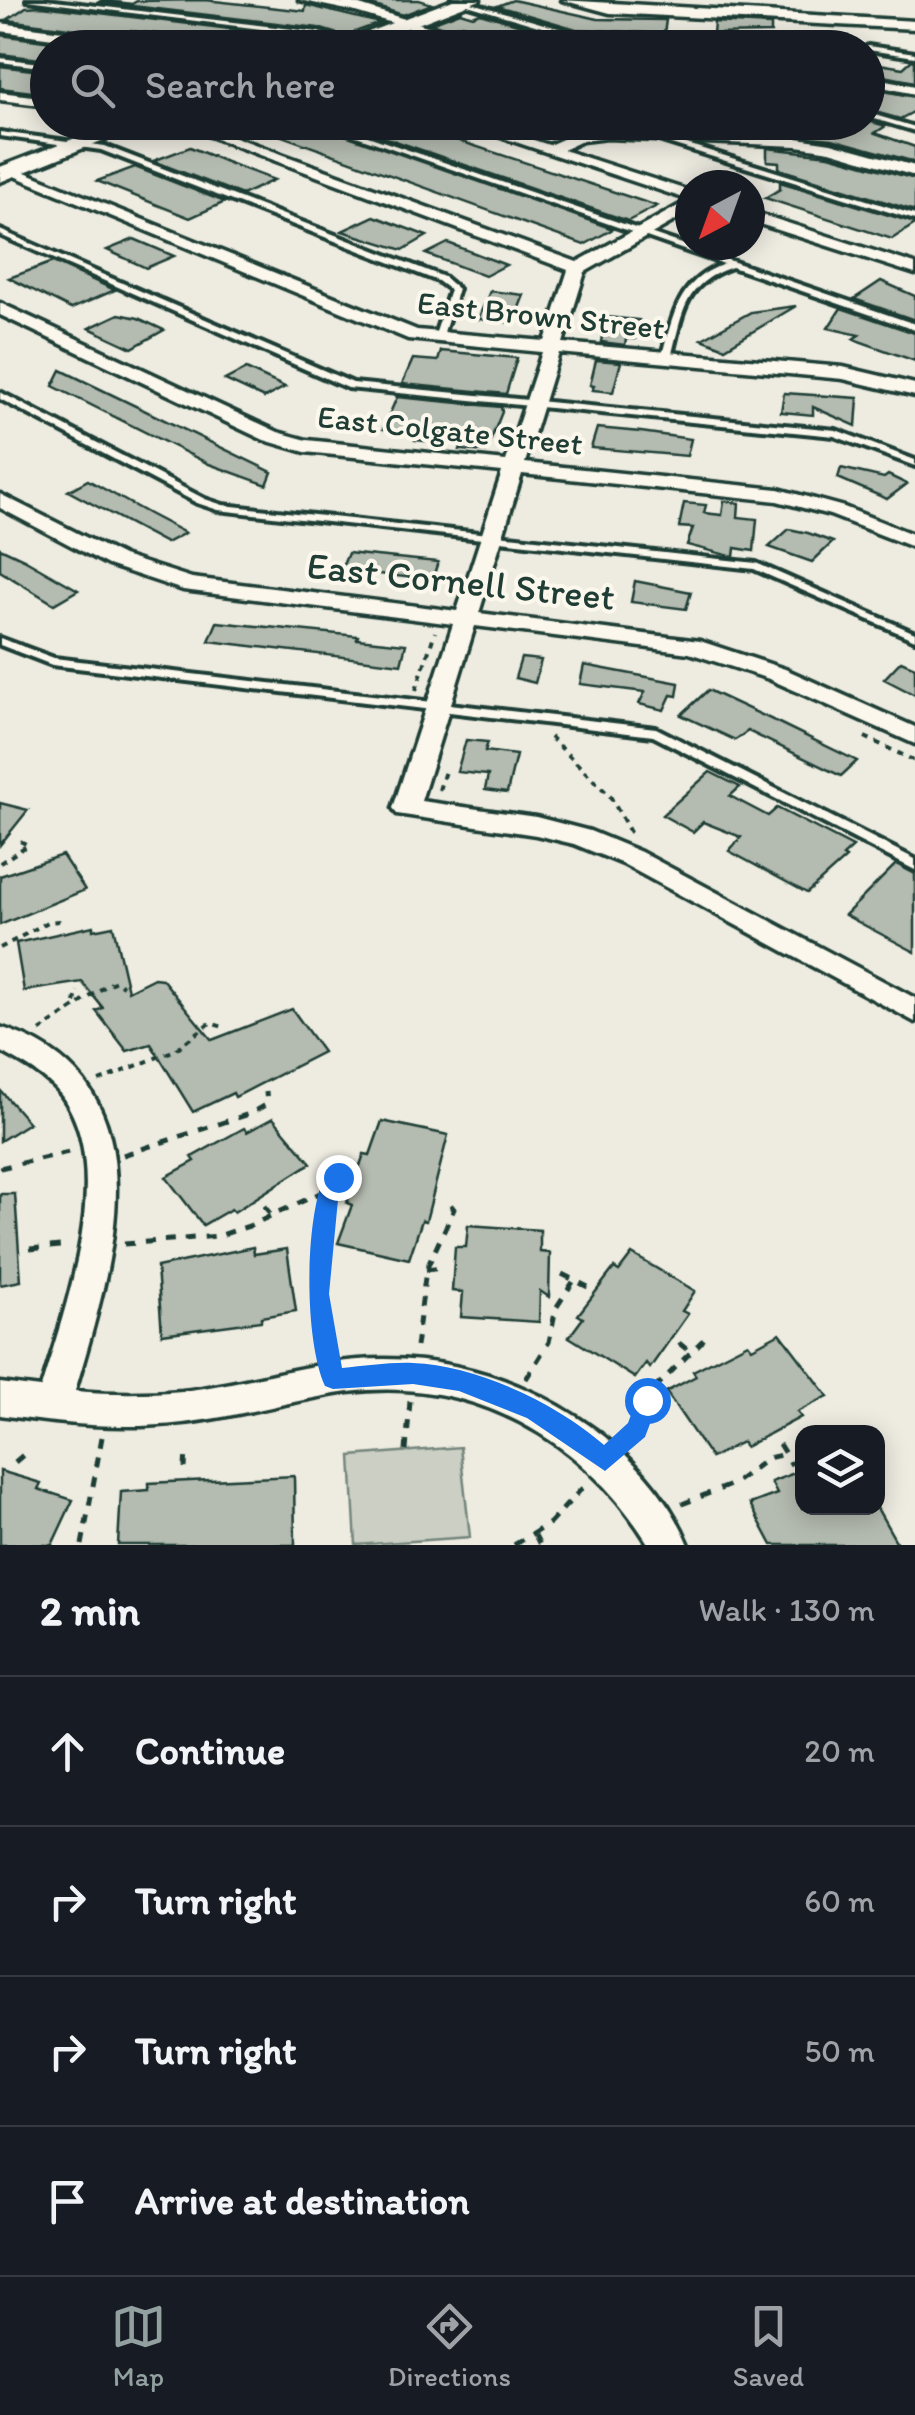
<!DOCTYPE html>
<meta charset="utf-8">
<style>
body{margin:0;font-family:Itim,sans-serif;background:#20242c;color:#f1f3f6}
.controls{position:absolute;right:30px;bottom:30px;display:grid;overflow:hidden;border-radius:20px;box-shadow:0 5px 25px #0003}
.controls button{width:90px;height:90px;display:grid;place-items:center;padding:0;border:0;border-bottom:2px solid #363941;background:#171b24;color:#f1f3f6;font:50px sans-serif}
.compass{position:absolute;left:675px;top:170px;width:90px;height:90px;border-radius:50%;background:#171b24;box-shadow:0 5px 25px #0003;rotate:221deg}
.stop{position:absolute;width:30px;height:30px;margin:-22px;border:8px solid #1a73e8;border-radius:50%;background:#fff}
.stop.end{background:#1a73e8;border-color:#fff;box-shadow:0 2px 10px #0008}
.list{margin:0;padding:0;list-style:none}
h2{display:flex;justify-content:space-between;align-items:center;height:130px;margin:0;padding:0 40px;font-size:42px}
h2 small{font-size:32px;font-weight:400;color:#9ea1a6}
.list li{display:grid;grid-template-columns:65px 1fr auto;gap:30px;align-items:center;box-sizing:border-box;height:150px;padding:0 40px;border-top:2px solid #363941}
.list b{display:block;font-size:38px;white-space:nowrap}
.list em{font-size:32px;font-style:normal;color:#9ea1a6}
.icon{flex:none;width:55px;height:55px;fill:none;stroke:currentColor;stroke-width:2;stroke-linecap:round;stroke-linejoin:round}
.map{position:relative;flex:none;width:915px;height:1545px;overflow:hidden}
.search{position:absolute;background:#171b24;box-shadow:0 5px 25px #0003;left:30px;right:30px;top:30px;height:110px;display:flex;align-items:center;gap:25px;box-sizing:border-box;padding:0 35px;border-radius:55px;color:#9ea1a6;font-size:38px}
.sheet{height:730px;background:#171b24}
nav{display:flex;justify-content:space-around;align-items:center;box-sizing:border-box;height:140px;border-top:2px solid #363941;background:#171b24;font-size:28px;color:#9ea1a6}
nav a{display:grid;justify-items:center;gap:5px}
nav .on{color:#92a19f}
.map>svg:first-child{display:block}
.green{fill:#cbcfc4;stroke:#75867c;stroke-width:2.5}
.building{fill:#b4bbb0;stroke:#1f3d34;stroke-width:2.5}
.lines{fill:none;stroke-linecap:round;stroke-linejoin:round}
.lane-casing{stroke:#1f3d34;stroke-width:8}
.street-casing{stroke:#1f3d34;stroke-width:7}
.secondary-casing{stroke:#1f3d34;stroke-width:7}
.path-far1{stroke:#1f3d34;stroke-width:4;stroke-dasharray:6 6;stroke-linecap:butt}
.path{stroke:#1f3d34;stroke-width:5;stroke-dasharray:10 10;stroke-linecap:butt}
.lane{fill:#fbf7ec;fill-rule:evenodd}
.street{fill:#fbf7ec;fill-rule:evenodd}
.secondary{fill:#fbf7ec;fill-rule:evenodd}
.route{fill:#1a73e8}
.labels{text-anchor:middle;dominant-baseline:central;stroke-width:8;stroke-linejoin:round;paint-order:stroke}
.far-street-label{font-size:32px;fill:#1f3d34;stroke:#fbf7ec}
.street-label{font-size:38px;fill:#1f3d34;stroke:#fbf7ec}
</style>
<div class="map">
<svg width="915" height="1545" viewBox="0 0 915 1545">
<rect width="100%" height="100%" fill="#eeece1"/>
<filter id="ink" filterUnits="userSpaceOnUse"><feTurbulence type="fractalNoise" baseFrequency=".01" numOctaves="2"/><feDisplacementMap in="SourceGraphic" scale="20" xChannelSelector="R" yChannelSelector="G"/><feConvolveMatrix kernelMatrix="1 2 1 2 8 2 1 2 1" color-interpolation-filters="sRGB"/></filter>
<g filter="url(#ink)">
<polygon class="green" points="460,1447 470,1537 356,1545 351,1456"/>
<g class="building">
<polygon points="102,0 132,4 137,1 205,0 305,11 306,5 380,23 344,36 318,28 99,2"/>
<polygon points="356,0 419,0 432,4 403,15"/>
<polygon points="513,0 598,19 666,20 664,34 576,29 497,6"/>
<polygon points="42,6 304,38 293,48 279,48 130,31 130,36 7,20 26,7"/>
<polygon points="460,12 473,16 480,13 574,41 662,48 546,48 462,24 449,29 431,23"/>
<polygon points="714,22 771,25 771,33 713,34"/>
<polygon points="0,35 96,48 48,48 48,60 0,54"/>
<polygon points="912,60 915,61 915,82 868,73 868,62 903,68"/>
<polygon points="0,66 48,72 48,94 0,88"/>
<polygon points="868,88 915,97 915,111 900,119 868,110"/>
<polygon points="868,121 886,126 875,133 915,147 915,162 832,139 767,133 767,122 850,126"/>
<polygon points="243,122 312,122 613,229 584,245"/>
<polygon points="340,122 405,123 657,206 628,221"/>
<polygon points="190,147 226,162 274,180 242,195 153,161"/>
<polygon points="767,148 829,155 915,179 915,211 779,169 779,162 767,161"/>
<polygon points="135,167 225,202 190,218 97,181"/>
<polygon points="780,182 915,223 915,224 892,239 765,198 780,189"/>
<polygon points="374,216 427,236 403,250 342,231"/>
<polygon points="134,239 174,256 146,268 107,250"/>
<polygon points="448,243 506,265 485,276 426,254"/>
<polygon points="53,262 115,290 71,309 9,278"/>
<polygon points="881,281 915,296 915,320 854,299"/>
<polygon points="490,291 524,295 513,323 478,319"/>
<polygon points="796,306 725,348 702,339 751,312"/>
<polygon points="841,308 915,333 915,361 853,339 859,335 828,328"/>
<polygon points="119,314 138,318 164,330 132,348 89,328"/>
<polygon points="605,317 639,320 635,339 626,339 625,345 601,342"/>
<polygon points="441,351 517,358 506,394 402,384 413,359 438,361"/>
<polygon points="596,360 621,362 613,392 592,390 594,386 590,385"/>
<polygon points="246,369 285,387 264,398 225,380"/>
<polygon points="61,370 272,472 267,485 209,464 53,386"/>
<polygon points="784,393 858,398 856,426 813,407 813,415 781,412"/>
<polygon points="397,397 501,407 502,412 486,452 460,450 462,445 415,440 418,432 383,429"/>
<polygon points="597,428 641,432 691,439 687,456 591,448"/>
<polygon points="841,468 884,478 888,475 907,484 887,499 838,478"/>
<polygon points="88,480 149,514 185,533 166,543 68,491"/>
<polygon points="724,501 739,503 738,517 757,519 754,551 735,548 734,557 687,545 693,528 679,527 684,503 706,505 704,513 722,515"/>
<polygon points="789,529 808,533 833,542 812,562 769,547"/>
<polygon points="0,548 24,559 78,590 54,604 0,571"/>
<polygon points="348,553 366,555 438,562 432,580 341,570"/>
<polygon points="635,581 691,592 686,609 631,602"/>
<polygon points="217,622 358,636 357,639 406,644 401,664 209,641"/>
<polygon points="521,658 541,660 535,683 515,678"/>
<polygon points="901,661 915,667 915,695 884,679"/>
<polygon points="584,665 679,683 677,696 671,695 664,710 639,704 645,692 580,684"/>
<polygon points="708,690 779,723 857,761 841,776 748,731 735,740 681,715"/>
<polygon points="466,740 488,742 485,751 516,755 507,793 485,790 488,775 457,772"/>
<polygon points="710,772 740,787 730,796 768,816 777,808 853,847 843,856 846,858 807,893 729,851 741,837 703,822 693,832 662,815"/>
<polygon points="0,803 28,810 0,845"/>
<polygon points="62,855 85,890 0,925 0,876"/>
<polygon points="896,864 915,874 915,952 845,915"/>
<polygon points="93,926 93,930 113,926 128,991 154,978 162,979 212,1040 292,1009 323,1052 235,1097 233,1093 193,1112 151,1044 127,1051 96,1011 103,1008 82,982 24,991 16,943"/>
<polygon points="0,1090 29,1123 0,1141"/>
<polygon points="273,1118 311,1163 234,1212 231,1209 203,1225 166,1177 195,1161 192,1157 244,1128 247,1132"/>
<polygon points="382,1121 448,1135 426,1221 422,1220 409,1259 338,1243 352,1205 347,1203 364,1154 370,1155"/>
<polygon points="0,1194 15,1194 21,1281 0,1285"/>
<polygon points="468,1225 540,1230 540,1252 550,1253 549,1297 540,1291 539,1322 461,1317 463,1292 452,1291 455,1247 466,1247"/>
<polygon points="253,1247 254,1254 287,1249 296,1311 261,1317 261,1321 162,1334 157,1267"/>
<polygon points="632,1254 695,1291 682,1311 688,1314 650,1368 646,1363 635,1378 569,1337 583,1318 578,1315 614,1268 619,1271"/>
<polygon points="780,1333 828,1396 797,1412 801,1417 745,1447 742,1442 711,1458 666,1392 696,1376 693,1371 748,1343 752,1348"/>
<polygon points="802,1470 802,1508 877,1508 898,1545 772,1545 750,1504 777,1494 771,1482"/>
<polygon points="0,1471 41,1483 38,1489 73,1500 52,1545 0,1545"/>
<polygon points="294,1476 295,1545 118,1545 121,1492 149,1490 149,1483"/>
</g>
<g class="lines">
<defs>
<g id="lane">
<polygon points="27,0 46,0 318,32 368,48 356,48 317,36"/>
<polygon points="451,0 461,0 575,33 859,48 803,48 575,37"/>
<polygon points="868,46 915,53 915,57 868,50 868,48 865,48"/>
<polygon points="0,58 48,64 48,68 0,62"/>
<polygon points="868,113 915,127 915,131 868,117"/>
<path d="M316,122H327L915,324V330L732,267C683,284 683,313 671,358L663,360L661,358C674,315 677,281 724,264Z"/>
<polygon points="0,132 105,146 444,277 458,289 442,338 438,341 434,338 450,290 438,281 101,150 0,136"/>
<polygon points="655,134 915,215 915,220 652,138 652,134"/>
<polygon points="0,230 353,383 836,430 915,460 915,466 834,436 348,388 0,235"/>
<polygon points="0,392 205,499 223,505 756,563 915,633 915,640 754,569 218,510 197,503 0,399"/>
<polygon points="0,638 54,658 656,728 915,859 915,870 653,736 52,665 0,645"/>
</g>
<g id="street">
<polygon points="299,0 353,3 498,48 476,48 352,11"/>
<polygon points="562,0 915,21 915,29 610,13"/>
<polygon points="0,23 164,44 170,48 129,48 0,31"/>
<polygon points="868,76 915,86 915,94 868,84"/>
<polygon points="0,92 48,98 48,106 0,100"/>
<polygon points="172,122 194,122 577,262 689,200 456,122 479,122 549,145 574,134 607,130 797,138 831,143 915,166 915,176 830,151 797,146 607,138 582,141 563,150 690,191 690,212 585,272 563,343 843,367 915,384 915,396 843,379 559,353 525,463 778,489 844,507 915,535 915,548 830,515 777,501 522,474 479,613 700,641 785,669 915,727 915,744 769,679 689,653 475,626 421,801 536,817 590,831 641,852 915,998 915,1022 623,864 574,844 536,835 397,814 393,808 453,624 183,590 108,565 0,508 0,494 123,556 192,578 457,611 502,472 305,452 264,440 0,315 0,303 278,432 307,440 506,461 542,352 408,339 2,171 15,168 417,330 545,341 568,270"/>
<polygon points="750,211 915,264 915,274 750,221"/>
<path d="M0,1027C172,1081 112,1265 75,1391C111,1394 147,1394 182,1391C230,1385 277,1372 325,1364C416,1349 503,1368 580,1419C626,1449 668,1494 689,1545H649C584,1439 473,1376 348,1392C292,1400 238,1417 183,1423C122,1430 60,1424 0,1415V1383L41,1388C65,1308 116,1172 62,1096C47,1076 22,1063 0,1051Z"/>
</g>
<g id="secondary">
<polygon points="453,0 480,0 356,48 326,48"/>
<polygon points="117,122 148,122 0,182 0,167"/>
</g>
</defs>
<use href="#lane" class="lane-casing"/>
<use href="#street" class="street-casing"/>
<use href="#secondary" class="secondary-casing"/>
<g class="path-far1">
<polyline points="416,690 435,632"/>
<polyline points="550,737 610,796 632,836"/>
<polyline points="865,737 915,761"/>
<polyline points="439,790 445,771"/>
<polyline points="0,863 28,845 20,841"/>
<polyline points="0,948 48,922 59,921 63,926"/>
<polyline points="75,1003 77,991"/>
<polyline points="40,1031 107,985 116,981 123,986"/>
<polyline points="99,1081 175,1050 210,1023 223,1027"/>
</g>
<g class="path">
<polyline points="123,1155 249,1114 267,1104 266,1092"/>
<polyline points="0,1168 73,1151"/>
<polyline points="264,1206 272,1216"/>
<polyline points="124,1244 218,1236 249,1226 329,1189"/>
<polyline points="30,1249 69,1245"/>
<polyline points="426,1270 443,1268"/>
<polyline points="562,1274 588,1287"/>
<polyline points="679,1343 690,1352"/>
<polyline points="416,1347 426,1270 454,1209 445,1198"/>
<path d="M326,1350C316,1294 320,1239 330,1183L344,1177"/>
<polyline points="526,1379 549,1342 556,1308 573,1282"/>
<polyline points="626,1440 637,1430 653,1390 702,1341 713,1347"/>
<polyline points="779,1444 792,1465"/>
<polyline points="406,1451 410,1401"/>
<polyline points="15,1462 29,1450"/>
<polyline points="185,1468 186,1450"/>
<polyline points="682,1504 733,1484 768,1458 785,1454"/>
<polyline points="535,1535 540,1545"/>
<polyline points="82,1545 102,1437"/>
<polyline points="514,1545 550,1523 586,1484"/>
</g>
<use href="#lane" class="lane"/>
<use href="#street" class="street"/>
<use href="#secondary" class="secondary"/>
</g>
</g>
<path class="route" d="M338,1168L349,1177L339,1189L329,1294L342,1368C365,1366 390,1362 413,1363C476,1365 558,1404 604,1445L628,1423L639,1393L647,1390L655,1393L659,1400L645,1437L605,1471L527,1418L459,1391L413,1384L333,1389L325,1386C304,1340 304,1218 326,1172Z"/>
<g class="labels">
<g class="far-street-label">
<text transform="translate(541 315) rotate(6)">East Brown Street</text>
<text transform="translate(450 430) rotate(6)">East Colgate Street</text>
</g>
<g class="street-label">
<text transform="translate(461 581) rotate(6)">East Cornell Street</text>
</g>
</g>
</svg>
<div class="controls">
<button><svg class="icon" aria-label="layers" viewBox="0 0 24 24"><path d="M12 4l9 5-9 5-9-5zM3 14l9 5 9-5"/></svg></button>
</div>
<svg class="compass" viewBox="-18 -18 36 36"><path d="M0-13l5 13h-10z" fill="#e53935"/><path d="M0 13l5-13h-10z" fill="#9ea1a6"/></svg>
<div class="stop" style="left:647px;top:1400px"></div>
<div class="stop end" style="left:338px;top:1177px"></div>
<div class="search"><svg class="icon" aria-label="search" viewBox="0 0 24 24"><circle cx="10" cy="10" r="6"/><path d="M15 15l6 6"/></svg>Search here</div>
</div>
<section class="sheet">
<h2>2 min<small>Walk · 130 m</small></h2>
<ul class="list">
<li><svg class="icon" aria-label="ahead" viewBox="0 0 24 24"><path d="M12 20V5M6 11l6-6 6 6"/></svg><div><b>Continue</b></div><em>20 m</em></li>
<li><svg class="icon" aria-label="right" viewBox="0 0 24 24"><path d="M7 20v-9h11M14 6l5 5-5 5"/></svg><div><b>Turn right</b></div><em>60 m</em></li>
<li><svg class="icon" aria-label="right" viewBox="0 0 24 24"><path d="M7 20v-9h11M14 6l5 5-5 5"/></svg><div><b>Turn right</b></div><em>50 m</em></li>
<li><svg class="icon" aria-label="arrive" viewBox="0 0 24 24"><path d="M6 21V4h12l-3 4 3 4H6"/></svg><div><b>Arrive at destination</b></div></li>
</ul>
</section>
<nav>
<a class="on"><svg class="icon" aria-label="map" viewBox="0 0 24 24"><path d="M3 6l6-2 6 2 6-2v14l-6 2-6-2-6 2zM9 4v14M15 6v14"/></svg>Map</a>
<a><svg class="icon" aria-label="directions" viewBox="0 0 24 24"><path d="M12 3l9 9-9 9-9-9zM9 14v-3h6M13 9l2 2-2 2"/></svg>Directions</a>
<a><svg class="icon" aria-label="saved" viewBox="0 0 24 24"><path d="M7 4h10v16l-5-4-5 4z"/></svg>Saved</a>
</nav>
